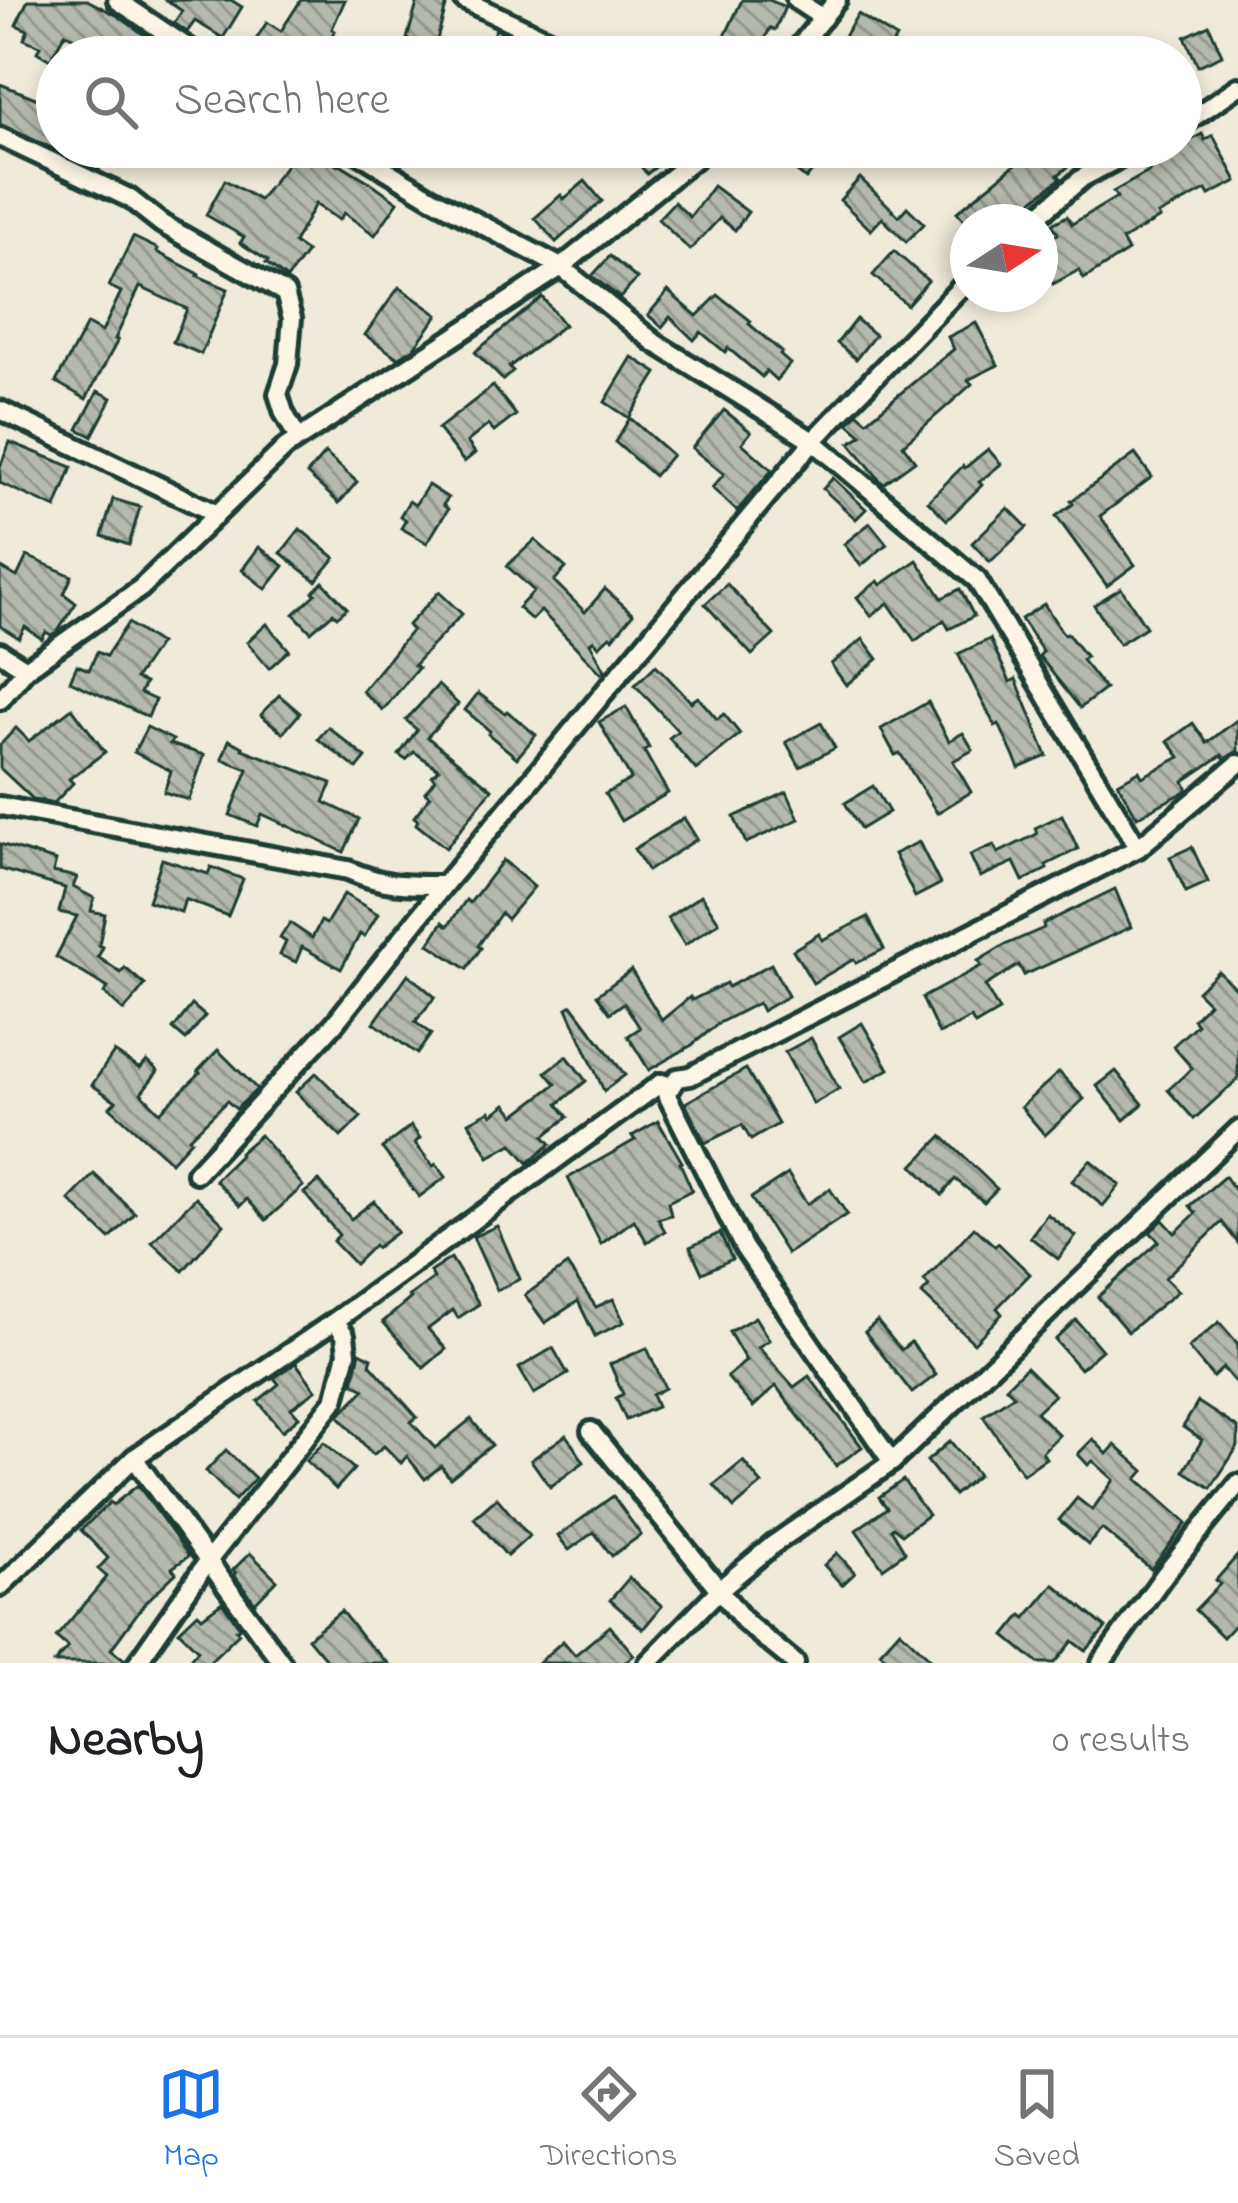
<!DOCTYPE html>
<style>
body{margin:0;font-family:"Indie Flower",sans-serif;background:#f6f6f6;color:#202124}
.compass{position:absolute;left:950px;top:204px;width:108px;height:108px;border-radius:50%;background:#fff;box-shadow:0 6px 18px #0003;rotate:78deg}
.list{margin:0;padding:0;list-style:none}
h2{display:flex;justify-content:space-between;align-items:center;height:156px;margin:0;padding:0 48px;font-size:51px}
h2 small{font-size:39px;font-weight:400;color:#757577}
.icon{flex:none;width:66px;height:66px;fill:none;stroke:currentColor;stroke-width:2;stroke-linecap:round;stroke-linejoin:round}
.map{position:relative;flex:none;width:1238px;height:1663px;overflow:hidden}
.search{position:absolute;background:#fff;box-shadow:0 6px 18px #0003;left:36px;right:36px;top:36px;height:132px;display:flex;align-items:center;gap:30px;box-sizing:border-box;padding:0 42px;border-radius:66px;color:#757577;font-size:45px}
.sheet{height:372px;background:#fff}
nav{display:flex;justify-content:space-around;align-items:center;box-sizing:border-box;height:168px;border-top:3px solid #e0e0e0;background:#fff;font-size:33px;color:#757577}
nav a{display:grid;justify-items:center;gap:6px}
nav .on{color:#1a73e8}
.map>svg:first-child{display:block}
.building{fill:url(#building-back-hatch);stroke:#1f3d34;stroke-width:3}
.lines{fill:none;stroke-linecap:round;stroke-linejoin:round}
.minor-casing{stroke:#1f3d34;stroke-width:26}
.minor{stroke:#fcf5e5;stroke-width:16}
</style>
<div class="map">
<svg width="1238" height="1663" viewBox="0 0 1238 1663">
<defs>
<pattern id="building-back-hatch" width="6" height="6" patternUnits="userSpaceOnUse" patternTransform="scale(3)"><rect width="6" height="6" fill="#b5b9ad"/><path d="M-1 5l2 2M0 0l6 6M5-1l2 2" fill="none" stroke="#93988e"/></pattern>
</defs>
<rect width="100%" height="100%" fill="#efeada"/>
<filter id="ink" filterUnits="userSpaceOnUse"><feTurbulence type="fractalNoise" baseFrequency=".00833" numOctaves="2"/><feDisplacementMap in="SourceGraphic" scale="24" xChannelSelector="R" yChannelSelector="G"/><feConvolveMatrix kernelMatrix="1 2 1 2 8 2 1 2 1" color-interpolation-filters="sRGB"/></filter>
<g filter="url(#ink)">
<g class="building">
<polygon points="28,0 87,0 118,16 176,57 94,57 98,52 65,33 50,60 37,52 40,46 24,39 28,30 16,25"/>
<polygon points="166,0 231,0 242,7 223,38 195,21 187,32 174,23 182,11"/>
<polygon points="301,0 345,0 332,29 335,31 324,46 341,57 268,57 252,46 267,22 281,31"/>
<polygon points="418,0 447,3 435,47 407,39"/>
<polygon points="742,0 769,0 785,7 775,30 770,28 757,57 715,57"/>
<polygon points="858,14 896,38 885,57 859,57 839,44"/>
<polygon points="1209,25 1222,55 1198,66 1185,37"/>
<polygon points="496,29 519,43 547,57 480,57"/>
<polygon points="0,84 38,99 42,89 57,96 57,147 109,147 99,170 0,124"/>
<polygon points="1202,134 1205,140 1213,135 1237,181 1209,195 1206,190 1158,215 1160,218 1122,240 1128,251 1084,279 1079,270 1053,284 1040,260 1040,244 1058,234 1052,224 1067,216 1072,224 1117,197 1113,192 1150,171 1147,165"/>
<polygon points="280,147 309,147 338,166 340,164 373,184 398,202 375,235 344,213 339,220 315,204 294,243 307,252 287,279 266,263 268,261 240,243 244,237 206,215 225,180 259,200 293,156"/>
<polygon points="625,147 660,147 668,157 647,174"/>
<polygon points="765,147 831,147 806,179"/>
<polygon points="1014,147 1092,147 1058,175 1061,178 1017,213 1018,222 965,222 957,212 1023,158"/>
<polygon points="860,178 899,216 907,207 924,224 906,242 882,218 871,230 840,200"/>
<polygon points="585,181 602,201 556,242 535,218 561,195 564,199"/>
<polygon points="713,186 748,212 735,230 720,218 690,250 658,219 674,202 690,217"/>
<polygon points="133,237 158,249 157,252 199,274 198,276 228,289 201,354 173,342 187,309 140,287 115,339 118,340 86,399 56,382 87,324 102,332 121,292 109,286"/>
<polygon points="894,251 928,281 907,305 873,275"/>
<polygon points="610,256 637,279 620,298 592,276"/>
<polygon points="399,287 438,315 414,348 398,358 365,335"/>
<polygon points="668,291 697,316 718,295 751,321 749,324 782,352 780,355 790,364 776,380 766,371 762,377 728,348 725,352 701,332 694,340 670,317 662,327 648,315"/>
<polygon points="542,297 564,325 509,367 513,371 503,380 475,352"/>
<polygon points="856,319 875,335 856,359 837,343"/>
<polygon points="976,323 998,365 968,380 972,384 903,445 915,461 883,484 850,443 862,435 848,423 858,413 867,421 954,349 948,337"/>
<polygon points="632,357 657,373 629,418 605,402"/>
<polygon points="493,386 516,415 494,432 488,425 467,442 475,453 464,462 438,429"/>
<polygon points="98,391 112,398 92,436 78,429"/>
<polygon points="724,410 751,432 742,443 772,470 737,511 712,488 724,474 692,448"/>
<polygon points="630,418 672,455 654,476 615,442"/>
<polygon points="10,442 72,467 56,508 0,483 0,467"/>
<polygon points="988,449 1001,464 979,482 982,485 947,520 928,501 963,466 965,468"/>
<polygon points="325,453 357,482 339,503 307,474"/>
<polygon points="1135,454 1152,477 1100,516 1135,565 1107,586 1056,516 1073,504 1071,501"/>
<polygon points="833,478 866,509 856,519 823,489"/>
<polygon points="428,485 448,498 443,505 448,509 427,543 401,528 406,520 400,516 409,501 415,505"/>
<polygon points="113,499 140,507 129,545 102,536"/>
<polygon points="1008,508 1027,527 990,562 972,543"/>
<polygon points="870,523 887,544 861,566 844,544"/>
<polygon points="300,529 335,558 316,581 281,553"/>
<polygon points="535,540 566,568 554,581 585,612 605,589 633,614 613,638 610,636 599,646 594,640 590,643 605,670 601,673 541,611 532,620 518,608 534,591 507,566"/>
<polygon points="259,547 284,566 266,589 242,570"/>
<polygon points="27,556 72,576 64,594 76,603 58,631 51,635 46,632 42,639 25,627 19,638 0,626 0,567 17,577"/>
<polygon points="917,560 942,598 960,589 974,616 949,629 944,620 915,641 888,603 871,616 857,597 878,581 881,585"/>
<polygon points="323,582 347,608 337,617 333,613 311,632 294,614 316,594 313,592"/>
<polygon points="727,584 774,635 752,655 705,604"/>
<polygon points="1121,588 1146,627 1119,644 1094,605"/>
<polygon points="439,592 462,614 414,665 418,668 383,710 362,691 412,630 408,625"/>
<polygon points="1044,604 1064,635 1067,633 1086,657 1082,660 1105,689 1080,708 1039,656 1043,652 1021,619"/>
<polygon points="128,623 159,644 135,679 145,683 140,693 155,700 148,717 70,681 77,665 89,670 97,652 106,656"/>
<polygon points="267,624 289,650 269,668 247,642"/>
<polygon points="863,639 878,659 846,685 831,664"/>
<polygon points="990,639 1010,682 1016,679 1047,756 1019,768 999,724 995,726 958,654"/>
<polygon points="656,665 691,702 698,697 717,719 724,714 740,734 696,770 669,738 678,731 635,685"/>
<polygon points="438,685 458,704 427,737 492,789 446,848 416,824 418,820 414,817 430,796 425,792 435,779 432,776 439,769 414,752 406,760 399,755 417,730 406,720"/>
<polygon points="478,693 505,713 507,711 536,735 517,758 488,734 490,731 465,710"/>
<polygon points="279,695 300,713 283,733 261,715"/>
<polygon points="928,702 949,741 963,733 973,750 953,761 971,792 937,813 900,753 895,755 881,729"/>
<polygon points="626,707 649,748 644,751 668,793 621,821 605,794 631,779 599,722"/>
<polygon points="72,708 105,752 69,779 73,783 54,803 33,799 0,768 0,745 16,728 29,741"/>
<polygon points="1238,719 1238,751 1225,759 1222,755 1184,781 1188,790 1137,817 1118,783 1139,771 1142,777 1180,757 1168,741 1193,723 1207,743"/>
<polygon points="821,723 835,748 800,767 786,742"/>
<polygon points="147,727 173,740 170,744 204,755 189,800 164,792 171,771 134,752"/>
<polygon points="328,727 366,758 357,769 318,739"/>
<polygon points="229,740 243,747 242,749 332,783 324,802 359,819 344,852 262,814 257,826 230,815 248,769 222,759"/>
<polygon points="873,786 889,812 861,829 845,803"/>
<polygon points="787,792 799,819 746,843 734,817"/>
<polygon points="1062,815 1078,849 1046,865 1047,869 1023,881 1014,862 980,877 970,855 994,845 998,853 1037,834 1035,828"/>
<polygon points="684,818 697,839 648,871 634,849"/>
<polygon points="919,842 940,884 915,897 894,854"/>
<polygon points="0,844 56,861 53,872 77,877 73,887 94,898 91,911 105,914 99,945 103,947 98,957 121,973 125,968 145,985 124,1011 104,993 108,988 56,957 77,916 59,912 65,888 0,869"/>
<polygon points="1192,847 1208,882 1186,892 1170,857"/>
<polygon points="162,859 208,874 211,867 243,879 228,916 185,899 181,912 148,901"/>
<polygon points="503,860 534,887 507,919 501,913 478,946 481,948 467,969 429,944 443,922 448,926 466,900 470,903"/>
<polygon points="1115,889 1131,927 1024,975 1019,965 985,986 999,1011 975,1025 971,1018 939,1034 922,998 981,966 978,961 1003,946 1044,928 1043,924"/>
<polygon points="344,894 378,914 364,937 360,934 341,969 302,947 296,962 280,955 286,942 280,938 290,923 312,938 321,921 326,924"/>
<polygon points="701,895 719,922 685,945 667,918"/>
<polygon points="868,917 884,949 856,963 854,959 813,983 793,950 819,934 822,940"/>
<polygon points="771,964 788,996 762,1011 758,1003 719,1023 692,1045 649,1070 628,1036 640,1028 624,1003 610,1013 597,995 631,970 662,1020 690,997 692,1000 726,983 728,987"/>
<polygon points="1218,971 1238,991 1238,1079 1194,1119 1168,1090 1192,1068 1173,1046 1197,1024 1193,1019 1209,1003 1197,991"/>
<polygon points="408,974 435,997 415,1022 431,1034 417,1054 374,1023"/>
<polygon points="192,1005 205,1016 186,1040 173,1029"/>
<polygon points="572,1005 625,1075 604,1091 567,1008"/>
<polygon points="862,1023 889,1069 866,1082 839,1037"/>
<polygon points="811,1038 839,1089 813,1104 785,1052"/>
<polygon points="218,1050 257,1089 236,1109 227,1101 189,1138 191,1140 171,1162 110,1107 116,1101 92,1085 114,1052 140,1069 147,1061 158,1071 141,1093 160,1112 200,1073 198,1071"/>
<polygon points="567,1056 586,1081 558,1104 568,1117 544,1136 551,1144 528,1163 512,1144 489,1157 469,1122 490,1111 492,1115 506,1104 515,1115 556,1084 546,1072"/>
<polygon points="746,1069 778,1124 751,1140 742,1125 705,1143 685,1103"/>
<polygon points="1116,1071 1143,1104 1124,1120 1097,1086"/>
<polygon points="1059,1072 1084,1099 1045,1135 1021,1107"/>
<polygon points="316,1073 361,1117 341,1137 296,1092"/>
<polygon points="658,1121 682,1162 680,1163 692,1190 668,1202 671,1215 658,1219 665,1231 647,1242 634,1220 601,1244 568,1178 635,1140 632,1136"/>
<polygon points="411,1126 420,1138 415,1143 433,1166 436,1164 446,1177 419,1197 382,1148"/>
<polygon points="260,1135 303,1186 266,1220 247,1199 240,1206 215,1180 240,1155 239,1153"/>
<polygon points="942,1136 997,1189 984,1202 955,1179 942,1195 913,1166"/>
<polygon points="1090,1160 1120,1185 1103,1206 1072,1181"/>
<polygon points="94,1174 135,1213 110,1239 69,1200"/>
<polygon points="788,1174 807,1204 830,1189 847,1214 787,1254 751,1198"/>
<polygon points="1225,1176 1238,1195 1238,1243 1222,1222 1165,1278 1178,1291 1128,1332 1098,1297 1159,1241 1150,1232 1163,1220 1175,1233 1196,1213 1190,1206"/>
<polygon points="319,1181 351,1219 374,1201 397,1232 376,1248 374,1245 355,1264 333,1241 339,1235 304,1193"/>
<polygon points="196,1197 224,1224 183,1271 152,1242"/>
<polygon points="1047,1214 1076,1236 1058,1259 1030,1237"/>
<polygon points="497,1226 520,1279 497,1290 473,1237"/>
<polygon points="974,1227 995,1246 998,1243 1030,1274 997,1308 1002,1314 974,1343 922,1294 929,1286 924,1281"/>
<polygon points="720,1233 732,1259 702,1273 690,1247"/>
<polygon points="451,1258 479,1304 458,1318 453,1310 428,1329 446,1349 424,1368 383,1322 411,1298 409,1296 434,1278 430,1272"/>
<polygon points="567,1265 596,1307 613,1299 624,1322 595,1336 578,1301 545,1323 525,1295"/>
<polygon points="755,1317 769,1340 758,1347 794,1387 809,1376 862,1447 836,1466 776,1386 753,1407 727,1377 746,1361 729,1332"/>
<polygon points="1076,1320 1102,1350 1080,1369 1055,1340"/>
<polygon points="877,1321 901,1350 911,1342 936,1375 912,1393 865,1332"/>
<polygon points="1219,1322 1238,1344 1238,1386 1223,1368 1213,1377 1188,1348"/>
<polygon points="553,1348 568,1374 534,1394 519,1368"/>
<polygon points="647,1348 665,1388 652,1395 657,1407 626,1420 616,1398 623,1394 610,1364"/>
<polygon points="360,1352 372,1358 370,1364 417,1417 411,1422 435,1448 471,1419 492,1445 450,1478 441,1466 425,1479 407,1456 401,1463 384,1446 373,1455 339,1416 365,1389 353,1383"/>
<polygon points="296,1363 316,1390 291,1408 299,1417 282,1431 258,1401 279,1384 274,1378"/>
<polygon points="1026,1367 1054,1395 1036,1412 1059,1435 1042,1452 1046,1458 1023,1474 983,1416 1014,1395 1006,1387"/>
<polygon points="1198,1402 1238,1428 1238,1446 1211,1488 1184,1471 1202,1440 1183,1427"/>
<polygon points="566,1435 584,1462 550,1487 531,1460"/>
<polygon points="1093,1439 1107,1454 1115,1445 1144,1471 1137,1479 1187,1523 1151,1569 1102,1529 1088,1545 1059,1520 1077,1498 1092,1510 1114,1480 1093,1461 1088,1465 1078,1454"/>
<polygon points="950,1441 978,1475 954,1495 927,1461"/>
<polygon points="324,1442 354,1469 336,1489 306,1461"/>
<polygon points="226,1450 255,1478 235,1500 206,1471"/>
<polygon points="743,1461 762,1484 734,1508 714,1485"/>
<polygon points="903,1480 928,1515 902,1534 893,1527 891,1529 905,1552 883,1568 856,1530 887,1508 879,1497"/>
<polygon points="138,1485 189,1556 172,1568 176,1573 144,1604 111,1649 125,1660 124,1663 54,1663 68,1647 56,1637 107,1577 98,1569 108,1558 81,1530 110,1502 113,1505"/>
<polygon points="613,1496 641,1535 612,1556 594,1532 569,1550 558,1536"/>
<polygon points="497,1498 529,1536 507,1556 474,1518"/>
<polygon points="250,1553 277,1580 255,1603 234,1575 236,1573 233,1570"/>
<polygon points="837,1553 855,1573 842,1585 824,1565"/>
<polygon points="1238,1555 1238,1621 1223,1637 1195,1610 1220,1584 1216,1580"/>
<polygon points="629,1578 662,1606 643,1629 610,1600"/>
<polygon points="1054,1584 1106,1628 1086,1651 1073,1641 1055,1663 1038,1663 1005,1636 1022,1615 1026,1618"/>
<polygon points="222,1602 240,1627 236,1630 239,1633 208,1663 186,1663 198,1650 179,1631 198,1613 202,1617"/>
<polygon points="341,1611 364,1640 388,1663 329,1663 308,1638"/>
<polygon points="610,1626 634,1655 624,1663 538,1663 563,1641 575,1655"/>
<polygon points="900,1630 935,1663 892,1663 880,1652"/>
</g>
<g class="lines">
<defs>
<g id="minor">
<polyline points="117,0 202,57"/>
<polyline points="464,0 585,57"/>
<polyline points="796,0 823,18"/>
<polyline points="791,57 837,0"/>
<polyline points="1181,126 1238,87"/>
<polyline points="0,137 129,198 162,224 285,293 292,318 288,364 278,394 284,413 298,438"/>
<polyline points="348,147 432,198 561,267 655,343 813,441 977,580 1138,848"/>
<polyline points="1031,222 1082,178 1141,147"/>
<polyline points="0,410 215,513"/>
<polyline points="0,652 26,669"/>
<polyline points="0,700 26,669 141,588 286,447 561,267 709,147"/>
<path d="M0,806L348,870C384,886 405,885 444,885L813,441L968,280"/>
<polyline points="196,1173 335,1023 444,885"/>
<polyline points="591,1431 746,1623 795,1663"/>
<polyline points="134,1458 282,1663"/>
<polyline points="892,1462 744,1248 661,1083 672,1086 677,1078 690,1076 1138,848 1238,764"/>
<polyline points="0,1587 134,1458 335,1321 661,1083"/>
<polyline points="137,1663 208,1561 335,1400 347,1353 345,1335 335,1321"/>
<polyline points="648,1663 720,1589 774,1544 892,1462 1238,1130"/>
<polyline points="1101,1663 1165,1574 1238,1484"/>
</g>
</defs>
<use href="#minor" class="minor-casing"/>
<use href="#minor" class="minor"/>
</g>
</g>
</svg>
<svg class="compass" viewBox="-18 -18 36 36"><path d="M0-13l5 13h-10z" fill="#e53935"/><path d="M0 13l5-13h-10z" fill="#757577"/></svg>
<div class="search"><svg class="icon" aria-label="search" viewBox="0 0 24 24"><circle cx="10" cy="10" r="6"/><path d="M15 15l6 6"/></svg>Search here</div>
</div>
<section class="sheet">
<h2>Nearby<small>0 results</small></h2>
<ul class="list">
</ul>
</section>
<nav>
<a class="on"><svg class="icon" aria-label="map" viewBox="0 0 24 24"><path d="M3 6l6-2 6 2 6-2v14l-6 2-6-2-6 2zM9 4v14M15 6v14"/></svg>Map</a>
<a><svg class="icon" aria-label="directions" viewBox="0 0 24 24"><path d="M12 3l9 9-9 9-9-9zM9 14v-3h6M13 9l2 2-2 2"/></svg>Directions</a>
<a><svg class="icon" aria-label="saved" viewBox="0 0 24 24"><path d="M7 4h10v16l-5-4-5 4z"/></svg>Saved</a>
</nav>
